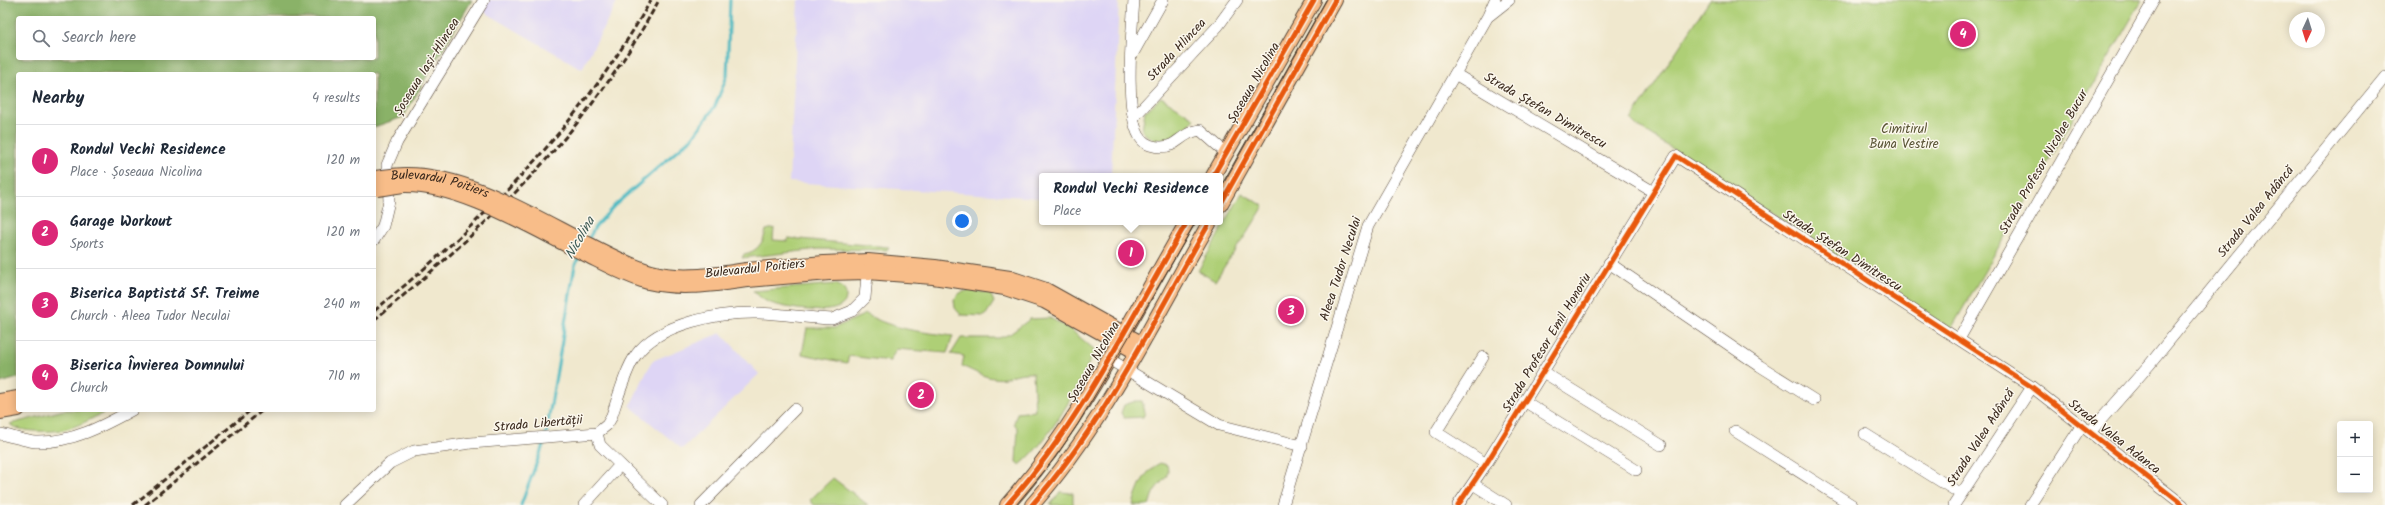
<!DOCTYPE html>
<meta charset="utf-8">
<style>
body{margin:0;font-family:Kalam,sans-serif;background:#f6f6f7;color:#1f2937}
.controls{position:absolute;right:12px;bottom:12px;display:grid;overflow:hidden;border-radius:4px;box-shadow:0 2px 10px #0003}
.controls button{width:36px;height:36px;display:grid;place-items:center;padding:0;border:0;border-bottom:1px solid #e0e1e3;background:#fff;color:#1f2937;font:20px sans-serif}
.compass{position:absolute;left:2289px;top:12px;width:36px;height:36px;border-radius:50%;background:#fff;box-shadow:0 2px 10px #0003;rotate:184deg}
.you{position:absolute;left:962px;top:221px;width:14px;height:14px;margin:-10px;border:3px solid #fff;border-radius:50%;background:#1a73e8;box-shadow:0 0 0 6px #1a73e833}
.badge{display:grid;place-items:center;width:26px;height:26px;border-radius:50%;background:#db2777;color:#fff;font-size:13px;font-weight:700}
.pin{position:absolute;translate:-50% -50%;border:2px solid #fff;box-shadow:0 1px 4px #0006}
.popup{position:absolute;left:1039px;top:173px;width:184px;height:52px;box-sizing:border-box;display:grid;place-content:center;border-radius:4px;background:#fff;filter:drop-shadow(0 1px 3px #0005);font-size:13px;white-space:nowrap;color:#747a83}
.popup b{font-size:15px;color:#1f2937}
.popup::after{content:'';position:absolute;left:50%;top:100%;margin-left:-8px;border:8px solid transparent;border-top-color:#fff}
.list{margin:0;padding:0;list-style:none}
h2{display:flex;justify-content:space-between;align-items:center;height:52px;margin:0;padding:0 16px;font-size:17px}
h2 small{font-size:13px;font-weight:400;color:#747a83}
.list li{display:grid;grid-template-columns:26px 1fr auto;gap:12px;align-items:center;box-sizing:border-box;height:72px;padding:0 16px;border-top:1px solid #e0e1e3}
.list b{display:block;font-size:15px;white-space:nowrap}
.list p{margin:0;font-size:13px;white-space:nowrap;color:#747a83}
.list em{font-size:13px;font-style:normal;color:#747a83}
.icon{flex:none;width:22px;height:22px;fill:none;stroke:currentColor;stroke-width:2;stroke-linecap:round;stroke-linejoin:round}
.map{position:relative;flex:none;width:2385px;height:505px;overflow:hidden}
.search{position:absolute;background:#fff;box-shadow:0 2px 10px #0003;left:16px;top:16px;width:360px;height:44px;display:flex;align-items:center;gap:10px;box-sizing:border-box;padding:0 14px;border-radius:4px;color:#747a83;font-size:15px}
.panel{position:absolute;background:#fff;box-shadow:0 2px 10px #0003;left:16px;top:72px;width:360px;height:340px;border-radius:4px}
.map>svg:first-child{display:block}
.built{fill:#ded5f5}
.green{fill:#aecf76;stroke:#747c4a}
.forest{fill:#8ab267;stroke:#626e42;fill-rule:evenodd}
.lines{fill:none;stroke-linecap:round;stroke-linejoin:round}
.stream{stroke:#4ab9c2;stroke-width:3}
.minor-casing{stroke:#564638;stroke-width:12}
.major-casing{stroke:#564638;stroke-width:16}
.minor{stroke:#fff;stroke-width:11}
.major{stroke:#f8bd89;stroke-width:14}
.tram{stroke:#3b2a1e;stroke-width:1}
.rail{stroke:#3b2a1e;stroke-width:3;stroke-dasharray:6 3;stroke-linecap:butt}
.major-bridge-casing{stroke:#564638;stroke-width:16;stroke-linecap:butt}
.major-bridge{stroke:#f8bd89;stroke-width:14}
.cycleway-casing{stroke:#fbf7ec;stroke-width:8}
.cycleway{stroke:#e8590c;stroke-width:5}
.labels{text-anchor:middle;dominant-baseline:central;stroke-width:3;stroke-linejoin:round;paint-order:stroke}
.street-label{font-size:13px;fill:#3b2a1e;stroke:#fbf7ec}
.park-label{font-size:13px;fill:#585334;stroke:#fbf7ec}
.water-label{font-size:14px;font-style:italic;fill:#405c57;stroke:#fbf7ec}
</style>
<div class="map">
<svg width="2385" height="505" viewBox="0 0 2385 505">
<rect width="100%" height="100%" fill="#fbf7ec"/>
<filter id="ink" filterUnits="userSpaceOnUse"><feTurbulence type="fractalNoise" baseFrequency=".025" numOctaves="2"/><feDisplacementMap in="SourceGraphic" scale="8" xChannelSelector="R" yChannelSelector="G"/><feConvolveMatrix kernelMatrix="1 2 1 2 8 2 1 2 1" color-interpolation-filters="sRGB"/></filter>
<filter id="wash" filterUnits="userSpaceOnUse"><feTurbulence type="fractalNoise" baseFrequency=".012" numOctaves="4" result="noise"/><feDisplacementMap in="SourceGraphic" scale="16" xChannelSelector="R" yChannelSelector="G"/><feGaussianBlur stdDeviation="0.9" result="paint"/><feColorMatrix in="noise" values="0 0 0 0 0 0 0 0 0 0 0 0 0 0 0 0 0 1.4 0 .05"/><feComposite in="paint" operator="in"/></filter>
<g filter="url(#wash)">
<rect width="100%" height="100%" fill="#f0e8ce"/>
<g class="built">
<polygon points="489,0 618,0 582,69 483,11"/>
<polygon points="798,0 1119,0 1111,176 1042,176 1042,198 789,182"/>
<polygon points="721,333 759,374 682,449 630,406 652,361"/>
</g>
<g class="green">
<polygon points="1710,0 2142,0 1951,329 1637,126 1631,120"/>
<path d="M1161,97L1195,119C1181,134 1159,150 1142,131L1145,111Z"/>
<path d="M1242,193L1264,206C1249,232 1231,255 1215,281L1198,271Z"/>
<path d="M774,228L773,240L788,241V238L889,247L887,250L819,249L742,258L744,254C757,252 764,242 766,230Z"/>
<path d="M836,284C841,287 847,290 846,297C846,320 782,308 768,302C763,300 758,295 753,291Z"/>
<polygon points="969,290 990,293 994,302 985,316 961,315 955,308 954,299 960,293"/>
<path d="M866,314C894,330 923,332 953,336L947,353L896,349L890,361L849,356L847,363L802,354L807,328H834Z"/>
<path d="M1050,318L1070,329L1095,350C1078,387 1052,438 1020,465L1016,462L1018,429L1014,423L1017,413L1035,411L1033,373C1022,372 1014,375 1005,378C991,381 975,372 962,366L964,356L951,354L961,338H999L1010,334L1030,319Z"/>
<polygon points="1136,401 1142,401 1145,412 1143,417 1124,418 1121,413 1124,405"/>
<path d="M64,410H110C96,416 83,424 70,428C59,433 17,433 10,424Z"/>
<path d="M1160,463L1167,465C1171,477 1161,481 1155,490C1152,494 1151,500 1149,505H1133C1137,489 1144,471 1160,463Z"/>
<polygon points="833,478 868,505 814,505 810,500"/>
<polygon points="1060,492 1073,493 1073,505 1050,505"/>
</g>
<path class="forest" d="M0,0H472L403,117L374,127V74H18V378L0,383ZM18,18H374V58H18Z"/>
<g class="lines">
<g class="stream">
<polyline points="588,240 595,227 615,205 693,137 715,106 727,76 730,0"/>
<polyline points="546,434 575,265 580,255"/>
<polyline points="521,505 545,440"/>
</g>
</g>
</g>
<g filter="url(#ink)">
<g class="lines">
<defs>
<g id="minor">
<path d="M1134,0C1132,29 1123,119 1142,140C1146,145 1155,147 1161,147C1174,147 1178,139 1188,134C1191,132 1196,131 1200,130L1226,153"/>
<polyline points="1490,15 1509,0"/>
<polyline points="1132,55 1163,0"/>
<polyline points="1455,74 1652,191"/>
<polyline points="1134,117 1218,26 1237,0"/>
<polyline points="374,240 383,226 389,201 387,165 397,142 484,0"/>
<polyline points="1609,263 1760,366 1814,400"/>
<polyline points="1959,339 2154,0"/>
<polyline points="1483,357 1436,432 1486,464"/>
<polyline points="1109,359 1219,425 1302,446"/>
<polyline points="1543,372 1661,445"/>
<polyline points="1524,401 1636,470"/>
<polyline points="1735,431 1852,505"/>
<polyline points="2091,431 2150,364 2385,77"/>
<polyline points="597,433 600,445 662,505"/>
<path d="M0,434C11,436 25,441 36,442C71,443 103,426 132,410"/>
<polyline points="1865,434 1961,494"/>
<polyline points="1473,484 1506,505"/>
<path d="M345,505L390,463L414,451L471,443L597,433L607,425L611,418C617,401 626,368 636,355C659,323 721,312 759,313C783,314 808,318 832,319L852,311L865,298L868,264"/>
<polyline points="584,505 620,465"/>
<polyline points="701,505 795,409"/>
<polyline points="1283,505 1368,226 1488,16 1495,0"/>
<polyline points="1458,505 1486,464 1676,156 2032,387 2183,505"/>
<polyline points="1954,505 2032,387"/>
<polyline points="2030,505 2082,425"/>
</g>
<g id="major">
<polyline points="1213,176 1314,0"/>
<polyline points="1220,205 1335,0"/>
<polyline points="747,270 824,263 868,261 935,267 1010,278 1046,290 1141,343"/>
<polyline points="748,280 829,273 867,272 933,277 1005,288 1044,301 1136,352"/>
<polyline points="0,401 18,398"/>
<polyline points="0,412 18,409"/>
<path d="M1007,505C1082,421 1130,319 1187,222"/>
<path d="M1032,505C1106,421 1154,318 1210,222"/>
</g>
</defs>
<use href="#minor" class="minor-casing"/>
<use href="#major" class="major-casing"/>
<use href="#minor" class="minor"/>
<use href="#major" class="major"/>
<g class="tram">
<polyline points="1220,188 1326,0"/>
<polyline points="1016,505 1055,458 1078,424 1196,222"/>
</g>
<g class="rail">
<path d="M374,311C484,221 581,125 651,0"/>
<path d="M374,320C489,225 587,133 659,0"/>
<polyline points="133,505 251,410"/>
<polyline points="145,505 263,410"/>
</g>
<defs>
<g id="major-bridge">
<path id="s1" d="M375,178C385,177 395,175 405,175C467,174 536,218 590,245C610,255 630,266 651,272C682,281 716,274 747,270"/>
<path d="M377,189C386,188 395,186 404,185C463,184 535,230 587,255C607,265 627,276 648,282C681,290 715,284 748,280"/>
</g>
</defs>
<use href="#major-bridge" class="major-bridge-casing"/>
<use href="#major-bridge" class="major-bridge"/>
<defs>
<g id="cycleway">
<polyline points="1213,176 1314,0"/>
<polyline points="1220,205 1335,0"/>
<path d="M1007,505C1082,421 1130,319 1187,222"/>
<path d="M1032,505C1106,421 1154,318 1210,222"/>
<polyline points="1458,505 1486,464 1676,156 2032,387 2183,505"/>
</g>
</defs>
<use href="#cycleway" class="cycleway-casing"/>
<use href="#cycleway" class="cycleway"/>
</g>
</g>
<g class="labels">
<g class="street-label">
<text transform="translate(1177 50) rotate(-47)">Strada Hlincea</text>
<text transform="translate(427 67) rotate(-58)">Șoseaua Iași-Hlincea</text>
<text transform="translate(1254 83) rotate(-60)">Șoseaua Nicolina</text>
<text transform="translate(1545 111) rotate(30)">Strada Ștefan Dimitrescu</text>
<text transform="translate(2044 162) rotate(-60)">Strada Profesor Nicolae Bucur</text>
<text stroke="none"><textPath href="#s1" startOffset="66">Bulevardul Poitiers</textPath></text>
<text transform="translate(2256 212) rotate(-51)">Strada Valea Adâncă</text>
<text transform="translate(1842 251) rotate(33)">Strada Ștefan Dimitrescu</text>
<text transform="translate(755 269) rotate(-6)">Bulevardul Poitiers</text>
<text transform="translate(1341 269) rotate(-72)">Aleea Tudor Neculai</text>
<text transform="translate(1547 343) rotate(-59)">Strada Profesor Emil Honoriu</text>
<text transform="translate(1094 362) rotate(-60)">Șoseaua Nicolina</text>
<text transform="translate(538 424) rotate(-5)">Strada Libertății</text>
<text transform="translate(2114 437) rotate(38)">Strada Valea Adanca</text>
<text transform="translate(1981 438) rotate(-57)">Strada Valea Adâncă</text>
</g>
<g class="park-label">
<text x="1904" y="129">Cimitirul<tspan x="1904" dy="15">Buna Vestire</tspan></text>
</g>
<g class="water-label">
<text transform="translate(580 238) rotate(-60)">Nicolina</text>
</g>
</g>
</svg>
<div class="controls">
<button>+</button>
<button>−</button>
</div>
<svg class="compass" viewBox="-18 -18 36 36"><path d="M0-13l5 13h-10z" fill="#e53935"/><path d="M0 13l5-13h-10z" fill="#747a83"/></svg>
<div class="you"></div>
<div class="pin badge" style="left:1131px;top:253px">1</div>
<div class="popup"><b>Rondul Vechi Residence</b>Place</div>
<div class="pin badge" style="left:921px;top:395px">2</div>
<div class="pin badge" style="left:1291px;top:311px">3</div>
<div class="pin badge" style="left:1963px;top:34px">4</div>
<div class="search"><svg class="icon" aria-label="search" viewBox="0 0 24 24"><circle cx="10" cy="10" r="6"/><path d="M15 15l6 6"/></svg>Search here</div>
<section class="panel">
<h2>Nearby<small>4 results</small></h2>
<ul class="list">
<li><span class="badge">1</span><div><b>Rondul Vechi Residence</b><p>Place · Șoseaua Nicolina</p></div><em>120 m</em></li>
<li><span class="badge">2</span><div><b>Garage Workout</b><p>Sports</p></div><em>120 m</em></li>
<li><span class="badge">3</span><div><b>Biserica Baptistă Sf. Treime</b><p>Church · Aleea Tudor Neculai</p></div><em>240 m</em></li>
<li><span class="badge">4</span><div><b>Biserica Învierea Domnului</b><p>Church</p></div><em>710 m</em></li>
</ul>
</section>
</div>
